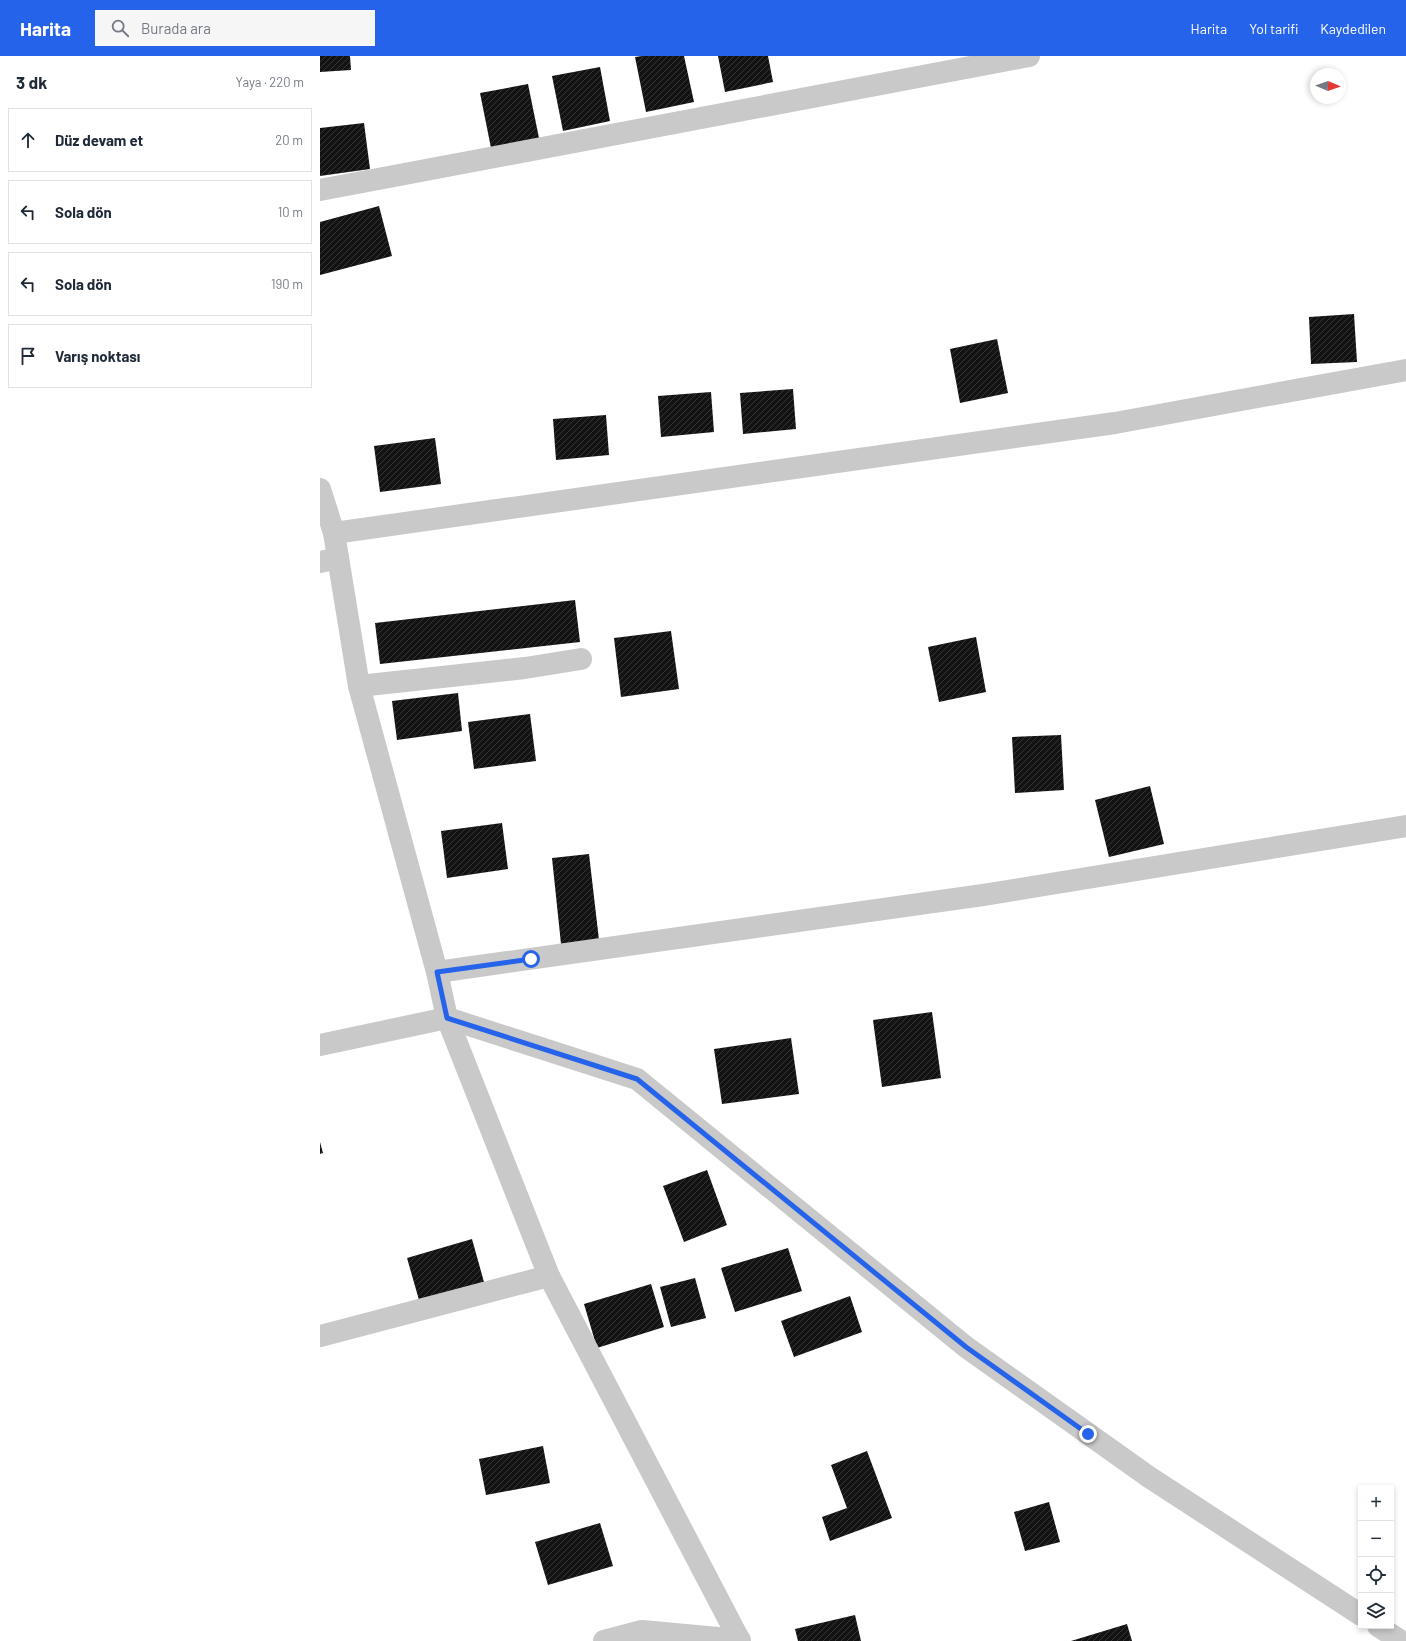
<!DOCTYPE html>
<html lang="tr">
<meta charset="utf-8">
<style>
body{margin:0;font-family:Barlow,sans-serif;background:#f6f6f7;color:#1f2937}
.controls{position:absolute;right:12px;bottom:12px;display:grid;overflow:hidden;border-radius:0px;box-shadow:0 2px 6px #0003}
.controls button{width:36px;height:36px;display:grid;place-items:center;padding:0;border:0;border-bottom:1px solid #e0e1e3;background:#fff;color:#1f2937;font:20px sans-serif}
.compass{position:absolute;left:990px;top:12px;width:36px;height:36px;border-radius:50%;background:#fff;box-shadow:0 2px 6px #0003;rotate:92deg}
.stop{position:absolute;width:12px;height:12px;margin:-9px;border:3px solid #2563eb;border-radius:50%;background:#fff}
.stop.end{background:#2563eb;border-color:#fff;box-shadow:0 1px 4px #0008}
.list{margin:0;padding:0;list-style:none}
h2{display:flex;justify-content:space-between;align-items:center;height:52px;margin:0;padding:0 16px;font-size:17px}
h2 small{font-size:13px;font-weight:400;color:#747a83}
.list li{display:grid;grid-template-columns:26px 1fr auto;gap:12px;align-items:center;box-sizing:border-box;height:64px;margin:0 8px 8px;padding:0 8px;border:1px solid #e0e1e3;border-radius:0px}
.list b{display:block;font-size:15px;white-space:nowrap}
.list em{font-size:13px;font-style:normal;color:#747a83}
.icon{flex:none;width:22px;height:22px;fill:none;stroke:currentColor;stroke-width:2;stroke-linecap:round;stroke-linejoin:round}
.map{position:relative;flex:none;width:1086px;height:1585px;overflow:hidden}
header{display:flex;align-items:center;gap:24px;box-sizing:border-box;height:56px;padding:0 20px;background:#2563eb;color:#fff}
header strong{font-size:19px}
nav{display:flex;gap:22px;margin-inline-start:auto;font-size:14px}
.search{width:280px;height:36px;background:#f6f6f7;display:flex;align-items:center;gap:10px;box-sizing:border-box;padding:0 14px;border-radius:0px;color:#747a83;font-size:15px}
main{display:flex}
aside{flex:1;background:#fff}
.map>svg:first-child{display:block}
.building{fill:url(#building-hatch)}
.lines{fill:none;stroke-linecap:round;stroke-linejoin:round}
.minor{stroke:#c9c9c9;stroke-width:22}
.route{stroke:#2563eb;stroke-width:5}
</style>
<header>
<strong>Harita</strong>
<div class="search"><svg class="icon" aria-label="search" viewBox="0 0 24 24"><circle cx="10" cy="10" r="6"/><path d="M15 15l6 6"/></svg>Burada ara</div>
<nav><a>Harita</a><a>Yol tarifi</a><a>Kaydedilen</a></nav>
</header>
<main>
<aside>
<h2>3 dk<small>Yaya · 220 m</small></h2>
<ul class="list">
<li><svg class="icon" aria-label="ahead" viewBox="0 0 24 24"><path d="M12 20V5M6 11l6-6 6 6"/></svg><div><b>Düz devam et</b></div><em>20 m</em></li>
<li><svg class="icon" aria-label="left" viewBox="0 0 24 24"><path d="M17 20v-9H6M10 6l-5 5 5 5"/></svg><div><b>Sola dön</b></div><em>10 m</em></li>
<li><svg class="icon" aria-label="left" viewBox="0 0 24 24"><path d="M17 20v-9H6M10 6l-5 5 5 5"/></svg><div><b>Sola dön</b></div><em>190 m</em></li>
<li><svg class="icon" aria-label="arrive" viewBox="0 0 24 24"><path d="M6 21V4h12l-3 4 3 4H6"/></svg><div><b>Varış noktası</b></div></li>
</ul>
</aside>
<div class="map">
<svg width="1086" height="1585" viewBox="0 0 1086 1585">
<defs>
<pattern id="building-hatch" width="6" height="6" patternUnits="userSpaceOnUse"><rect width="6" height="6" fill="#131313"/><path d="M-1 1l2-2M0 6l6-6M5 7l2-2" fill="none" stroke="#363636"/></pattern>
</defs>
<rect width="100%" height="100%" fill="#fff"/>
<g class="building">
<polygon points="0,0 30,0 31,14 0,16"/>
<polygon points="322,0 364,0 374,46 326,56 315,1"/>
<polygon points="398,0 448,0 453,26 405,36"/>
<polygon points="280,11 290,65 243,75 232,20"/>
<polygon points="208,28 219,82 171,92 160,37"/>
<polygon points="44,67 50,113 0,120 0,72"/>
<polygon points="59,150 72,200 0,219 0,166"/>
<polygon points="1034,258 1037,306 991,308 989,261"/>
<polygon points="677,283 688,337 640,347 630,293"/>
<polygon points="473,333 476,373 423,378 420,337"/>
<polygon points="391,336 394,376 341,381 338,340"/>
<polygon points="286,359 289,399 236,404 233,363"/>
<polygon points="115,382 121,428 60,436 54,390"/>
<polygon points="255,544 260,586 60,608 55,567"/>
<polygon points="351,575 359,633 301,641 294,582"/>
<polygon points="656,581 666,636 619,646 608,591"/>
<polygon points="138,637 142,675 77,684 72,645"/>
<polygon points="210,658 216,705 154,713 148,666"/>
<polygon points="741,679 744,734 695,737 692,681"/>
<polygon points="830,730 844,788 789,801 775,744"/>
<polygon points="182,767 188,813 127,822 121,775"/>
<polygon points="269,798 279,884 241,888 232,802"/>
<polygon points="612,956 621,1022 562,1031 553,964"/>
<polygon points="471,982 479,1038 402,1048 394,993"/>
<polygon points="0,1086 3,1097 0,1098"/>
<polygon points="387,1114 407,1169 364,1186 343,1130"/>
<polygon points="152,1183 164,1226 99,1244 87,1202"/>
<polygon points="468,1192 482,1235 415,1256 401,1212"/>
<polygon points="375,1222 386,1262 351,1271 340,1231"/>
<polygon points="331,1228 344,1271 277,1292 264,1248"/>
<polygon points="530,1240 542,1276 474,1301 461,1265"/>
<polygon points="223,1390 230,1427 166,1439 159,1403"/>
<polygon points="547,1395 572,1462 510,1485 502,1461 527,1452 511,1409"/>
<polygon points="729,1446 740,1486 705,1495 694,1456"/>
<polygon points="280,1467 293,1510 228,1529 215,1486"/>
<polygon points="535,1559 541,1585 478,1585 475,1573"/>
<polygon points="807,1568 812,1585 751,1585"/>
</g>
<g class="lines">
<g class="minor">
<polyline points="0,134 709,0"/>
<polyline points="0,433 14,477 39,630 117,916 127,962 229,1220 420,1585"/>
<polyline points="14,477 795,367 1086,314"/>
<polyline points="0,506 18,502"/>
<polyline points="39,630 205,612 261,603"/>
<polyline points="117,916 663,839 1086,770"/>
<polyline points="0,989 127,962 317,1023 646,1291 829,1421 1041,1559"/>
<polyline points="0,1280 229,1220"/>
<polyline points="1058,1570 1081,1585"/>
<polyline points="284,1585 322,1575 420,1584"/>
</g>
</g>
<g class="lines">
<polyline class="route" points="211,903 117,916 127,962 317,1023 646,1291 768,1378"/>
</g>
</svg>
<div class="controls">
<button>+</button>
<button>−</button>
<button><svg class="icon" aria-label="locate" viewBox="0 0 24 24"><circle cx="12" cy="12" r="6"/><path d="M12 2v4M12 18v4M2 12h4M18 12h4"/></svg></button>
<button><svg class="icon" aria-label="layers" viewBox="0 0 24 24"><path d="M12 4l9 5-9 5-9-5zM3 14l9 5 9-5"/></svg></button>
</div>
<svg class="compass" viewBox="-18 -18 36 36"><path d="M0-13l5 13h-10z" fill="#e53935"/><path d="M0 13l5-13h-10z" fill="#747a83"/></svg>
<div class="stop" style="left:211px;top:903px"></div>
<div class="stop end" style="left:768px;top:1378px"></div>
</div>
</main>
